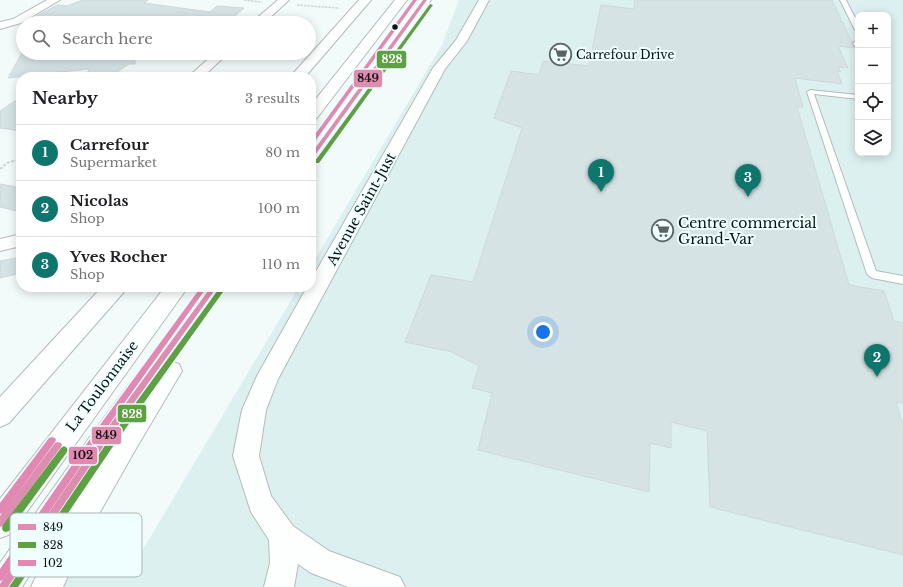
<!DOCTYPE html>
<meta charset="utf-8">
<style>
body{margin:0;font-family:"Libre Baskerville",serif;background:#f2f2f2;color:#202124}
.controls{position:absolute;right:12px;top:12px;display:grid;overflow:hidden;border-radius:8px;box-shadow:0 2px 10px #0003}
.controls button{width:36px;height:36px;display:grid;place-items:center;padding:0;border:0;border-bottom:1px solid #e0e0e0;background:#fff;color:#202124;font:20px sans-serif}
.you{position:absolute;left:543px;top:332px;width:14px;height:14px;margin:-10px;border:3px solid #fff;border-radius:50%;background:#1a73e8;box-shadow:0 0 0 6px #1a73e833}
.badge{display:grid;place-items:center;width:26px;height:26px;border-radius:50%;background:#0f766e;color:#fff;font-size:13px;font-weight:700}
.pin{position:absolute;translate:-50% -33px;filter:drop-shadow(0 1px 2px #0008)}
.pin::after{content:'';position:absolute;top:21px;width:14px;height:12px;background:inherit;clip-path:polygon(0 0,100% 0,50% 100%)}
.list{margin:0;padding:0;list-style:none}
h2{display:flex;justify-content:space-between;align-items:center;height:52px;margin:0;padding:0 16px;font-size:17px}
h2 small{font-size:13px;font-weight:400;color:#757577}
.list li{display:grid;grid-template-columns:26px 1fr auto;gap:12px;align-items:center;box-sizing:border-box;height:56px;padding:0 16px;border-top:1px solid #e0e0e0}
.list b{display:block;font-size:15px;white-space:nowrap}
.list p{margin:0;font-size:13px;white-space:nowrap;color:#757577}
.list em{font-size:13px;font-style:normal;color:#757577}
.icon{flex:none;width:22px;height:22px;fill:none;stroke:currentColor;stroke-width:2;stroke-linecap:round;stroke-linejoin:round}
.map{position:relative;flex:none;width:903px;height:587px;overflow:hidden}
.search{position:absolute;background:#fff;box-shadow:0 2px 10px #0003;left:16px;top:16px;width:300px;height:44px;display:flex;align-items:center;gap:10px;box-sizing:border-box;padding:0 14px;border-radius:22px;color:#757577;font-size:15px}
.panel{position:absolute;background:#fff;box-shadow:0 2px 10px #0003;left:16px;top:72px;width:300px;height:220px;border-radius:16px}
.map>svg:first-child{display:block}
.built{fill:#dcf0f0;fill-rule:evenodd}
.building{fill:#d6e3e5;stroke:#d0d8d9}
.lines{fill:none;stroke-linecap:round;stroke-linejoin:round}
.lane-casing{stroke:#b4bbbb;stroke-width:2}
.street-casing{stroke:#b4bbbb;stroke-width:2}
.primary-casing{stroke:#b4bbbb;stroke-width:2}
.highway-casing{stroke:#b4bbbb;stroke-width:2}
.path-far1{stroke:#d3d5d5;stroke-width:1.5;stroke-dasharray:2.5 1;stroke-linecap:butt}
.path{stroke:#d3d5d5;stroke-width:2;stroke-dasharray:3 1.5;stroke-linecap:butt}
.lane{fill:#fdfefe;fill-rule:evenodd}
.street{fill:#fdfefe;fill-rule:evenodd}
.primary{fill:#fdfefe;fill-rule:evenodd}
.highway{fill:#fdfefe;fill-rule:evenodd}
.bus-1-casing{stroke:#effefe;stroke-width:3}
.bus-2-casing{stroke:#effefe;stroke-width:3}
.bus-3-casing{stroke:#effefe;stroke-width:3}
.bus-1{fill:#dd8eb0;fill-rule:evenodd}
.bus-2{fill:#60a045;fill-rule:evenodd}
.bus-3{fill:#e288b3;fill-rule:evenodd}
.bus-dot{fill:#0b1212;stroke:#effefe;stroke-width:1.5}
.labels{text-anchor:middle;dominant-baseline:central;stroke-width:4;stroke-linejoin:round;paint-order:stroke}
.far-poi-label{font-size:12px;fill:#0b1212;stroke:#effefe;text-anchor:start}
.street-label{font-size:14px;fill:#0b1212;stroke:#effefe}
.poi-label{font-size:14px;fill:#0b1212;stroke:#effefe;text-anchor:start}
.key{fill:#effefe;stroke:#abb7b7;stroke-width:1}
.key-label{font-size:11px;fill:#0b1212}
.line-badge{stroke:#effefe;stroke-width:1.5}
.badge-label{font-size:11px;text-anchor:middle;font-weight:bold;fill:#fff}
.pale-badge-label{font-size:11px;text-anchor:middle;font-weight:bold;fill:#111}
</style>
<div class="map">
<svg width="903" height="587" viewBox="0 0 903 587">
<rect width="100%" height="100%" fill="#f2fafa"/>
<path class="built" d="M459,0H903V587H60L88,541L142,551L299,287H311V266L442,45ZM858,15H888V153H858Z"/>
<g class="building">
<polygon points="83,0 148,0 144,3 210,12 217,6 244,8 227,23 175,23 121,16 109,23 24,23 57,5 67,6"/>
<polygon points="635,0 832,0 852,42 854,48 838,46 848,68 838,67 841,72 837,71 842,84 795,78 803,107 797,107 849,285 884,291 894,321 903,323 903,403 896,402 903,426 903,555 710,507 707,431 671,422 671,448 650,443 649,492 478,450 492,393 472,388 479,366 452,352 405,342 431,275 473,282 522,128 494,118 511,71 539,75 543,61 589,66 601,5 634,9"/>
<polygon points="22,53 145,53 135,60 135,64 129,64 110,77 86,77 89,69 8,78"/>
<polygon points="21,97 21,131 0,128 0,111"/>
<polygon points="0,184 21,188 21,212 0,207"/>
<polygon points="21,257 21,273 0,278 0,261"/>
</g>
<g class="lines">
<defs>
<g id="lane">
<polygon points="840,0 846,0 858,24 858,32 855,30"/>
<polygon points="858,39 858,49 856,48 853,43"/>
<polygon points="810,90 858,95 858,99 814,94 876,271 903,276 903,284 872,278 867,274 807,92"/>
</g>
<g id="street">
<polygon points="47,0 60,0 21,23 0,29 0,22 13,19"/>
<polygon points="278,0 289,0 264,23 251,23"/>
<polygon points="479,0 489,0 467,41 445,69 278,379 266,410 259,456 271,496 293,526 329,551 400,577 405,587 348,587 311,573 298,564 294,587 264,587 270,563 269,540 251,512 233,456 242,410 257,376 307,287 311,287 311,280 433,68 456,40"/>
<polygon points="215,53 228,53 203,77 188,77"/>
<polygon points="21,234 21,246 0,251 0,239"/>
</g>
<g id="primary">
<polygon points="359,0 371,0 305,77 290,77"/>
<polygon points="102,287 126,287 123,293 9,423 0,427 0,397"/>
</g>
<g id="highway">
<polygon points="395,0 407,0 317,118 311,120 311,105"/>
<polygon points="419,0 431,0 317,161 311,162 311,145"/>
<polygon points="165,287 188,287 11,534 0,538 0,499"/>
<polygon points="202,287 225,287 173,362 179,364 182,371 134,452 86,537 63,587 31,587 54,538 22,587 0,587 0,563 97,427"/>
</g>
</defs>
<use href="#lane" class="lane-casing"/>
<use href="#street" class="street-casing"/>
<use href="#primary" class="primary-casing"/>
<use href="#highway" class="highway-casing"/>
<g class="path-far1">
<polyline points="244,0 262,2"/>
<polyline points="297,5 339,8"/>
</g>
<polyline class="path" points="0,169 7,163 21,159"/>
<use href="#lane" class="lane"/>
<use href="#street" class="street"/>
<use href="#primary" class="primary"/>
<use href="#highway" class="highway"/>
<defs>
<g id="bus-1">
<polygon points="423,0 427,0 313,158 311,158 311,154"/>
<polygon points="211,287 217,287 109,438 8,587 0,587 0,584 103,434"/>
<polygon points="58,442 61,443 62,445 61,447 3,526 0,527 0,516 55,443"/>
</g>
<g id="bus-2">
<polygon points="430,4 433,5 319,163 315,163 315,161"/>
<polygon points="218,290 220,290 223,292 116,442 18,587 9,587 110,438"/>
<polygon points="64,446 67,448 68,450 67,452 9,531 6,532 3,531 2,528 3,525 61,448"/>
</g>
<g id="bus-3">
<polygon points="413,0 417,0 313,144 311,144 311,140"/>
<polygon points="201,287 207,287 103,433 3,580 0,581 0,569 97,429"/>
<polygon points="52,437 55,438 56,440 55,442 3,513 0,514 0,503 49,438"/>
</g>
</defs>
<use href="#bus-1" class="bus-1-casing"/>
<use href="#bus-2" class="bus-2-casing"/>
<use href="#bus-3" class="bus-3-casing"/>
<use href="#bus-1" class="bus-1"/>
<use href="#bus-2" class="bus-2"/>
<use href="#bus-3" class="bus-3"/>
</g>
<defs>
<symbol id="supermarket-ring" viewBox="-11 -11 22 22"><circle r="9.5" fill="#effefe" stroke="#5c6363" stroke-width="1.5"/><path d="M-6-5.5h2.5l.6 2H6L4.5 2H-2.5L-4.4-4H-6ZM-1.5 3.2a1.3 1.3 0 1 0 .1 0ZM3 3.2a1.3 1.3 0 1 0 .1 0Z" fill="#5c6363"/></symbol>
</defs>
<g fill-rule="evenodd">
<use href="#supermarket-ring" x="548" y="42" width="25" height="25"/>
<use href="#supermarket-ring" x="650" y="218" width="25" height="25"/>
</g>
<circle class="bus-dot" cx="395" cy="27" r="3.5"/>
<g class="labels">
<g class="far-poi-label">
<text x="576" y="54">Carrefour Drive</text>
</g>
<g class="street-label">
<text transform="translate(361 209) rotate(-61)">Avenue Saint-Just</text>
<text transform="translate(102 386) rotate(-53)">La Toulonnaise</text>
</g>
<g class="poi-label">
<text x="678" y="223">Centre commercial<tspan x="678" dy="16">Grand-Var</tspan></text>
</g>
</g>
<rect x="10" y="513" width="132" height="64" rx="6" class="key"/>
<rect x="18" y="524" width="18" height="6" fill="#dd8eb0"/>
<rect x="18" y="542" width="18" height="6" fill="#60a045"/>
<rect x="18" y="560" width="18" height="6" fill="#e288b3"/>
<g class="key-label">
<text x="43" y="531">849</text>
<text x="43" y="549">828</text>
<text x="43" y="567">102</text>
</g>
<g class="line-badge">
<rect x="376" y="50" width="31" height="19" rx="4" fill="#60a045"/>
<rect x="353" y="69" width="30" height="19" rx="4" fill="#dd8eb0"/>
<rect x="117" y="404" width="30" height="19" rx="4" fill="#60a045"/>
<rect x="91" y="426" width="31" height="19" rx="4" fill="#dd8eb0"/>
<rect x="68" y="446" width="30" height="19" rx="4" fill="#e288b3"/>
</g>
<g class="badge-label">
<text x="392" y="63">828</text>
<text x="132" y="418">828</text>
</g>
<g class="pale-badge-label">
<text x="368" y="82">849</text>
<text x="106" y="439">849</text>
<text x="83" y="459">102</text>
</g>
</svg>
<div class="controls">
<button>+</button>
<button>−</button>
<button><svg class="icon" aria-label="locate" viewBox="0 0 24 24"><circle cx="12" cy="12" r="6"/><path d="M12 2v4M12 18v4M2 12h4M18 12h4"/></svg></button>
<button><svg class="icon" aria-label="layers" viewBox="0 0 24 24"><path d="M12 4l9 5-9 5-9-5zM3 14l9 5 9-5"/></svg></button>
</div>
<div class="you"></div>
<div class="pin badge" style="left:601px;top:192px">1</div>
<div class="pin badge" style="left:877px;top:377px">2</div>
<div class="pin badge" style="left:748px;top:197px">3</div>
<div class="search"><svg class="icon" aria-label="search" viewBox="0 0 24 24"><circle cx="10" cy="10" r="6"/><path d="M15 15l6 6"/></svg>Search here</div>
<section class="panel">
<h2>Nearby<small>3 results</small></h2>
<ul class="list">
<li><span class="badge">1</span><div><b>Carrefour</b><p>Supermarket</p></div><em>80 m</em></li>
<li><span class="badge">2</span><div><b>Nicolas</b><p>Shop</p></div><em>100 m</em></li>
<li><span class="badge">3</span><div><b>Yves Rocher</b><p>Shop</p></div><em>110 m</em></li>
</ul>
</section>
</div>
